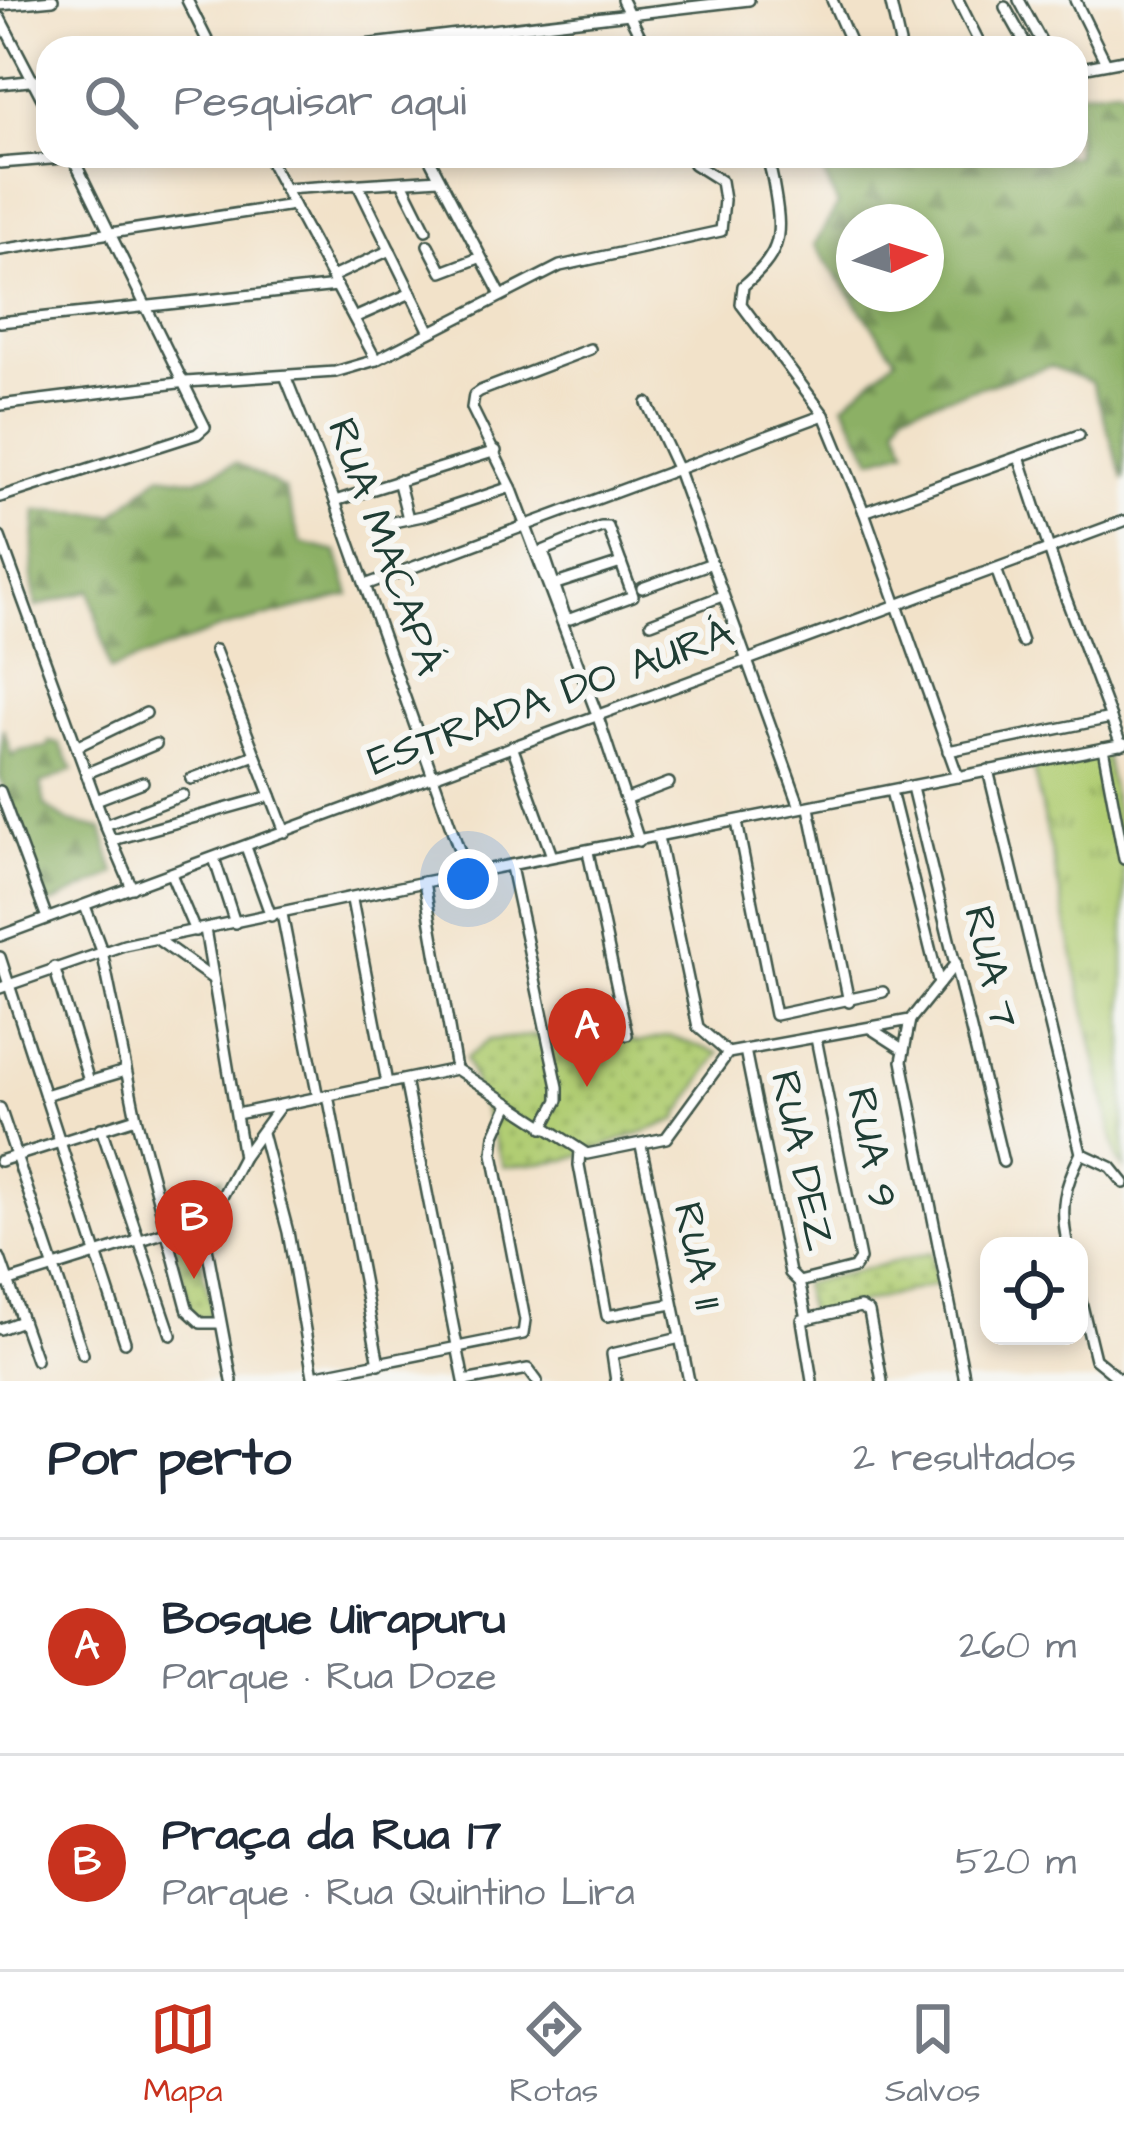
<!DOCTYPE html>
<html lang="pt">
<meta charset="utf-8">
<style>
body{margin:0;font-family:"Architects Daughter",sans-serif;background:#f6f6f7;color:#1f2937}
.controls{position:absolute;right:36px;bottom:36px;display:grid;overflow:hidden;border-radius:24px;box-shadow:0 6px 18px #0003}
.controls button{width:108px;height:108px;display:grid;place-items:center;padding:0;border:0;border-bottom:3px solid #e0e1e3;background:#fff;color:#1f2937;font:60px sans-serif}
.compass{position:absolute;left:836px;top:204px;width:108px;height:108px;border-radius:50%;background:#fff;box-shadow:0 6px 18px #0003;rotate:86deg}
.you{position:absolute;left:468px;top:879px;width:42px;height:42px;margin:-30px;border:9px solid #fff;border-radius:50%;background:#1a73e8;box-shadow:0 0 0 18px #1a73e833}
.badge{display:grid;place-items:center;width:78px;height:78px;border-radius:50%;background:#c8321e;color:#fff;font-size:39px;font-weight:700}
.pin{position:absolute;translate:-50% -99px;filter:drop-shadow(0 3px 6px #0008)}
.pin::after{content:'';position:absolute;top:63px;width:42px;height:36px;background:inherit;clip-path:polygon(0 0,100% 0,50% 100%)}
.list{margin:0;padding:0;list-style:none}
h2{display:flex;justify-content:space-between;align-items:center;height:156px;margin:0;padding:0 48px;font-size:51px}
h2 small{font-size:39px;font-weight:400;color:#747a83}
.list li{display:grid;grid-template-columns:78px 1fr auto;gap:36px;align-items:center;box-sizing:border-box;height:216px;padding:0 48px;border-top:3px solid #e0e1e3}
.list b{display:block;font-size:45px;white-space:nowrap}
.list p{margin:0;font-size:39px;white-space:nowrap;color:#747a83}
.list em{font-size:39px;font-style:normal;color:#747a83}
.icon{flex:none;width:66px;height:66px;fill:none;stroke:currentColor;stroke-width:2;stroke-linecap:round;stroke-linejoin:round}
.map{position:relative;flex:none;width:1124px;height:1381px;overflow:hidden}
.search{position:absolute;background:#fff;box-shadow:0 6px 18px #0003;left:36px;right:36px;top:36px;height:132px;display:flex;align-items:center;gap:30px;box-sizing:border-box;padding:0 42px;border-radius:36px;color:#747a83;font-size:45px}
.sheet{height:588px;background:#fff}
nav{display:flex;justify-content:space-around;align-items:center;box-sizing:border-box;height:168px;border-top:3px solid #e0e1e3;background:#fff;font-size:33px;color:#747a83}
nav a{display:grid;justify-items:center;gap:6px}
nav .on{color:#c8321e}
.map>svg:first-child{display:block}
.grass{fill:url(#grass-tufts);stroke:#688554;stroke-width:3}
.forest{fill:url(#forest-firs);stroke:#56764c;stroke-width:3;fill-rule:evenodd}
.park{fill:url(#park-dots);stroke:#688554;stroke-width:3}
.lines{fill:none;stroke-linecap:round;stroke-linejoin:round}
.minor-casing{stroke:#3f564a;stroke-width:14}
.minor{stroke:#fff;stroke-width:9}
.labels{text-anchor:middle;dominant-baseline:central;stroke-width:12;stroke-linejoin:round;paint-order:stroke}
.street-label{font-size:42px;fill:#1f3d34;stroke:#f6f6f2}
</style>
<div class="map">
<svg width="1124" height="1381" viewBox="0 0 1124 1381">
<defs>
<pattern id="grass-tufts" width="24" height="20" patternUnits="userSpaceOnUse" patternTransform="scale(3)"><rect width="24" height="20" fill="#b1cd73"/><path d="M3 7l-1-3M5 7V3M7 7l1-3M15 17l-1-3M17 17v-4M19 17l1-3" fill="none" stroke="#8fa85f"/></pattern>
<pattern id="forest-firs" width="22" height="20" patternUnits="userSpaceOnUse" patternTransform="scale(3)"><rect width="22" height="20" fill="#8cb065"/><path d="M5 1l3.5 6h-7zM16 11l3.5 6h-7z" fill="#729054"/></pattern>
<pattern id="park-dots" width="8" height="8" patternUnits="userSpaceOnUse" patternTransform="scale(3)"><rect width="8" height="8" fill="#b1cd73"/><path d="M2 2h.1M6 6h.1" fill="none" stroke="#8fa85f" stroke-width="1.8" stroke-linecap="round"/></pattern>
</defs>
<rect width="100%" height="100%" fill="#f6f6f2"/>
<filter id="ink" filterUnits="userSpaceOnUse"><feTurbulence type="fractalNoise" baseFrequency=".00833" numOctaves="2"/><feDisplacementMap in="SourceGraphic" scale="24" xChannelSelector="R" yChannelSelector="G"/><feConvolveMatrix kernelMatrix="1 2 1 2 8 2 1 2 1" color-interpolation-filters="sRGB"/></filter>
<filter id="wash" filterUnits="userSpaceOnUse"><feTurbulence type="fractalNoise" baseFrequency=".004" numOctaves="4" result="noise"/><feDisplacementMap in="SourceGraphic" scale="48" xChannelSelector="R" yChannelSelector="G"/><feGaussianBlur stdDeviation="2.7" result="paint"/><feColorMatrix in="noise" values="0 0 0 0 0 0 0 0 0 0 0 0 0 0 0 0 0 1.4 0 .05"/><feComposite in="paint" operator="in"/></filter>
<g filter="url(#wash)">
<rect width="100%" height="100%" fill="#f2e2c9"/>
<polygon class="grass" points="1105,753 1124,853 1124,1168 1117,1159 1033,767"/>
<g class="forest">
<path d="M1117,87L1124,90V480C1112,447 1105,414 1091,382L1050,366L904,410L897,424L907,449L872,459L844,404L896,358L814,245L838,205L816,156H1076V92ZM926,222V294H854V222Z"/>
<polygon points="236,463 284,489 301,543 337,552 350,595 218,629 110,670 90,590 36,607 32,576 36,511 114,515 160,475 196,480"/>
<polygon points="3,728 12,757 19,751 48,747 49,742 60,744 73,770 41,784 45,806 69,822 102,829 115,874 48,905 0,777"/>
</g>
<g class="park">
<polygon points="593,1030 638,1043 668,1036 719,1053 676,1120 566,1160 504,1167 466,1058 489,1040"/>
<polygon points="222,1178 196,1226 169,1228 159,1188"/>
<polygon points="195,1238 214,1318 196,1318 191,1312 175,1245 178,1241"/>
<polygon points="931,1253 937,1284 809,1316 802,1284"/>
</g>
</g>
<g filter="url(#ink)">
<g class="lines">
<defs>
<g id="minor">
<polyline points="187,0 211,48"/>
<polyline points="622,0 646,48"/>
<polyline points="832,0 853,48"/>
<polyline points="890,0 901,48"/>
<polyline points="958,0 982,48"/>
<polyline points="1019,0 1045,48"/>
<polyline points="1075,0 1106,63"/>
<polyline points="0,5 53,0"/>
<polyline points="1005,7 1028,48"/>
<polyline points="0,18 48,110"/>
<polyline points="338,48 749,0"/>
<polyline points="1076,69 1124,60"/>
<polyline points="0,84 48,79"/>
<polyline points="267,156 376,360"/>
<polyline points="428,156 501,295"/>
<path d="M766,156C771,168 773,180 775,193C783,240 779,255 743,286L741,304L824,415L864,512L958,777"/>
<polyline points="0,163 88,156"/>
<polyline points="402,182 426,230"/>
<polyline points="358,185 430,332"/>
<polyline points="285,189 439,179"/>
<polyline points="428,245 442,272 479,258"/>
<polyline points="0,250 293,205"/>
<polyline points="332,277 390,250"/>
<polyline points="354,318 411,293"/>
<polyline points="0,322 337,286"/>
<polyline points="590,349 480,391 474,395 472,408 511,487 598,717 639,841"/>
<polyline points="286,378 335,501 468,875"/>
<polyline points="647,403 678,470 800,807"/>
<polyline points="0,405 186,382 335,372 376,360 560,266 721,231 724,200 721,181 694,164 695,156"/>
<polyline points="1019,457 1061,585 1121,745"/>
<polyline points="398,480 408,518"/>
<polyline points="0,497 197,434 205,427 72,156"/>
<polyline points="335,501 496,451"/>
<polyline points="864,512 1079,435"/>
<polyline points="379,525 427,515 511,487"/>
<polygon points="608,527 633,596 570,619 565,616 543,551 601,527"/>
<polyline points="0,537 105,825 132,888"/>
<polyline points="996,569 1022,642"/>
<polyline points="365,585 824,415"/>
<polyline points="553,585 621,563"/>
<polyline points="642,588 712,563"/>
<polyline points="651,623 722,596"/>
<polyline points="215,650 285,832"/>
<polyline points="78,746 146,713"/>
<polyline points="512,746 552,856"/>
<polyline points="1103,748 1124,859"/>
<polyline points="948,751 1111,718"/>
<path d="M988,770L1081,1153C1064,1187 1059,1208 1068,1246"/>
<polyline points="87,773 156,744"/>
<polyline points="191,779 255,755"/>
<polyline points="912,787 1003,1162"/>
<polyline points="0,791 47,918"/>
<polyline points="891,791 939,984"/>
<polyline points="627,799 669,783"/>
<polyline points="96,800 143,782"/>
<polyline points="809,808 849,1002"/>
<polyline points="737,822 775,1015 883,992"/>
<polyline points="105,825 183,795"/>
<polyline points="658,837 698,1027 728,1053"/>
<polyline points="113,840 271,796"/>
<polyline points="246,847 271,916"/>
<polyline points="588,852 627,1035"/>
<polyline points="214,858 235,923"/>
<polyline points="511,867 558,1087 558,1100 543,1128"/>
<polyline points="171,874 195,931"/>
<polyline points="424,882 456,1069"/>
<polyline points="352,900 387,1083"/>
<polyline points="85,906 102,951 136,1118 188,1311 201,1323 220,1323"/>
<polyline points="282,914 318,1098"/>
<polyline points="205,929 243,1157"/>
<polyline points="0,936 1124,521"/>
<polyline points="157,939 213,979"/>
<polyline points="0,957 125,1342"/>
<polyline points="54,967 89,1081"/>
<polyline points="0,988 124,945 424,882 1124,744"/>
<polyline points="910,1020 902,1061 965,1381"/>
<polyline points="870,1028 901,1048"/>
<polyline points="745,1050 790,1273 799,1282 807,1318"/>
<polyline points="405,1080 464,1381"/>
<polyline points="45,1095 125,1071"/>
<polyline points="328,1095 379,1364"/>
<polyline points="0,1108 83,1354"/>
<polyline points="237,1114 456,1069 587,1154 666,1138 728,1053 910,1020 956,963"/>
<polyline points="101,1128 171,1335"/>
<polyline points="262,1133 288,1232 313,1376 523,1334 525,1320 493,1154 495,1135 509,1104"/>
<polyline points="641,1145 689,1381"/>
<polyline points="580,1150 579,1165 607,1316 672,1304"/>
<polyline points="1081,1153 1111,1167 1124,1183"/>
<polyline points="0,1161 136,1118"/>
<polyline points="0,1258 36,1360"/>
<polyline points="799,1282 854,1268 860,1259 816,1038"/>
<polyline points="0,1284 163,1233 204,1231"/>
<polyline points="1079,1293 1095,1359 1122,1381"/>
<polyline points="0,1329 22,1321"/>
<polyline points="232,1381 204,1231 243,1157 280,1106"/>
<polyline points="465,1381 528,1369 537,1381"/>
<polyline points="616,1381 612,1354 680,1338"/>
<polyline points="812,1381 802,1320 860,1307 869,1312 882,1381"/>
</g>
</defs>
<use href="#minor" class="minor-casing"/>
<use href="#minor" class="minor"/>
</g>
</g>
<g class="labels">
<g class="street-label">
<text transform="translate(385 547) rotate(70)">RUA MACAPÁ</text>
<text transform="translate(551 698) rotate(-20)">ESTRADA DO AURÁ</text>
<text transform="translate(990 967) rotate(77)">RUA 7</text>
<text transform="translate(871 1148) rotate(79)">RUA 9</text>
<text transform="translate(802 1161) rotate(78)">RUA DEZ</text>
<text transform="translate(697 1256) rotate(78)">RUA 11</text>
</g>
</g>
</svg>
<div class="controls">
<button><svg class="icon" aria-label="locate" viewBox="0 0 24 24"><circle cx="12" cy="12" r="6"/><path d="M12 2v4M12 18v4M2 12h4M18 12h4"/></svg></button>
</div>
<svg class="compass" viewBox="-18 -18 36 36"><path d="M0-13l5 13h-10z" fill="#e53935"/><path d="M0 13l5-13h-10z" fill="#747a83"/></svg>
<div class="you"></div>
<div class="pin badge" style="left:587px;top:1087px">A</div>
<div class="pin badge" style="left:194px;top:1279px">B</div>
<div class="search"><svg class="icon" aria-label="search" viewBox="0 0 24 24"><circle cx="10" cy="10" r="6"/><path d="M15 15l6 6"/></svg>Pesquisar aqui</div>
</div>
<section class="sheet">
<h2>Por perto<small>2 resultados</small></h2>
<ul class="list">
<li><span class="badge">A</span><div><b>Bosque Uirapuru</b><p>Parque · Rua Doze</p></div><em>260 m</em></li>
<li><span class="badge">B</span><div><b>Praça da Rua 17</b><p>Parque · Rua Quintino Lira</p></div><em>520 m</em></li>
</ul>
</section>
<nav>
<a class="on"><svg class="icon" aria-label="map" viewBox="0 0 24 24"><path d="M3 6l6-2 6 2 6-2v14l-6 2-6-2-6 2zM9 4v14M15 6v14"/></svg>Mapa</a>
<a><svg class="icon" aria-label="directions" viewBox="0 0 24 24"><path d="M12 3l9 9-9 9-9-9zM9 14v-3h6M13 9l2 2-2 2"/></svg>Rotas</a>
<a><svg class="icon" aria-label="saved" viewBox="0 0 24 24"><path d="M7 4h10v16l-5-4-5 4z"/></svg>Salvos</a>
</nav>
